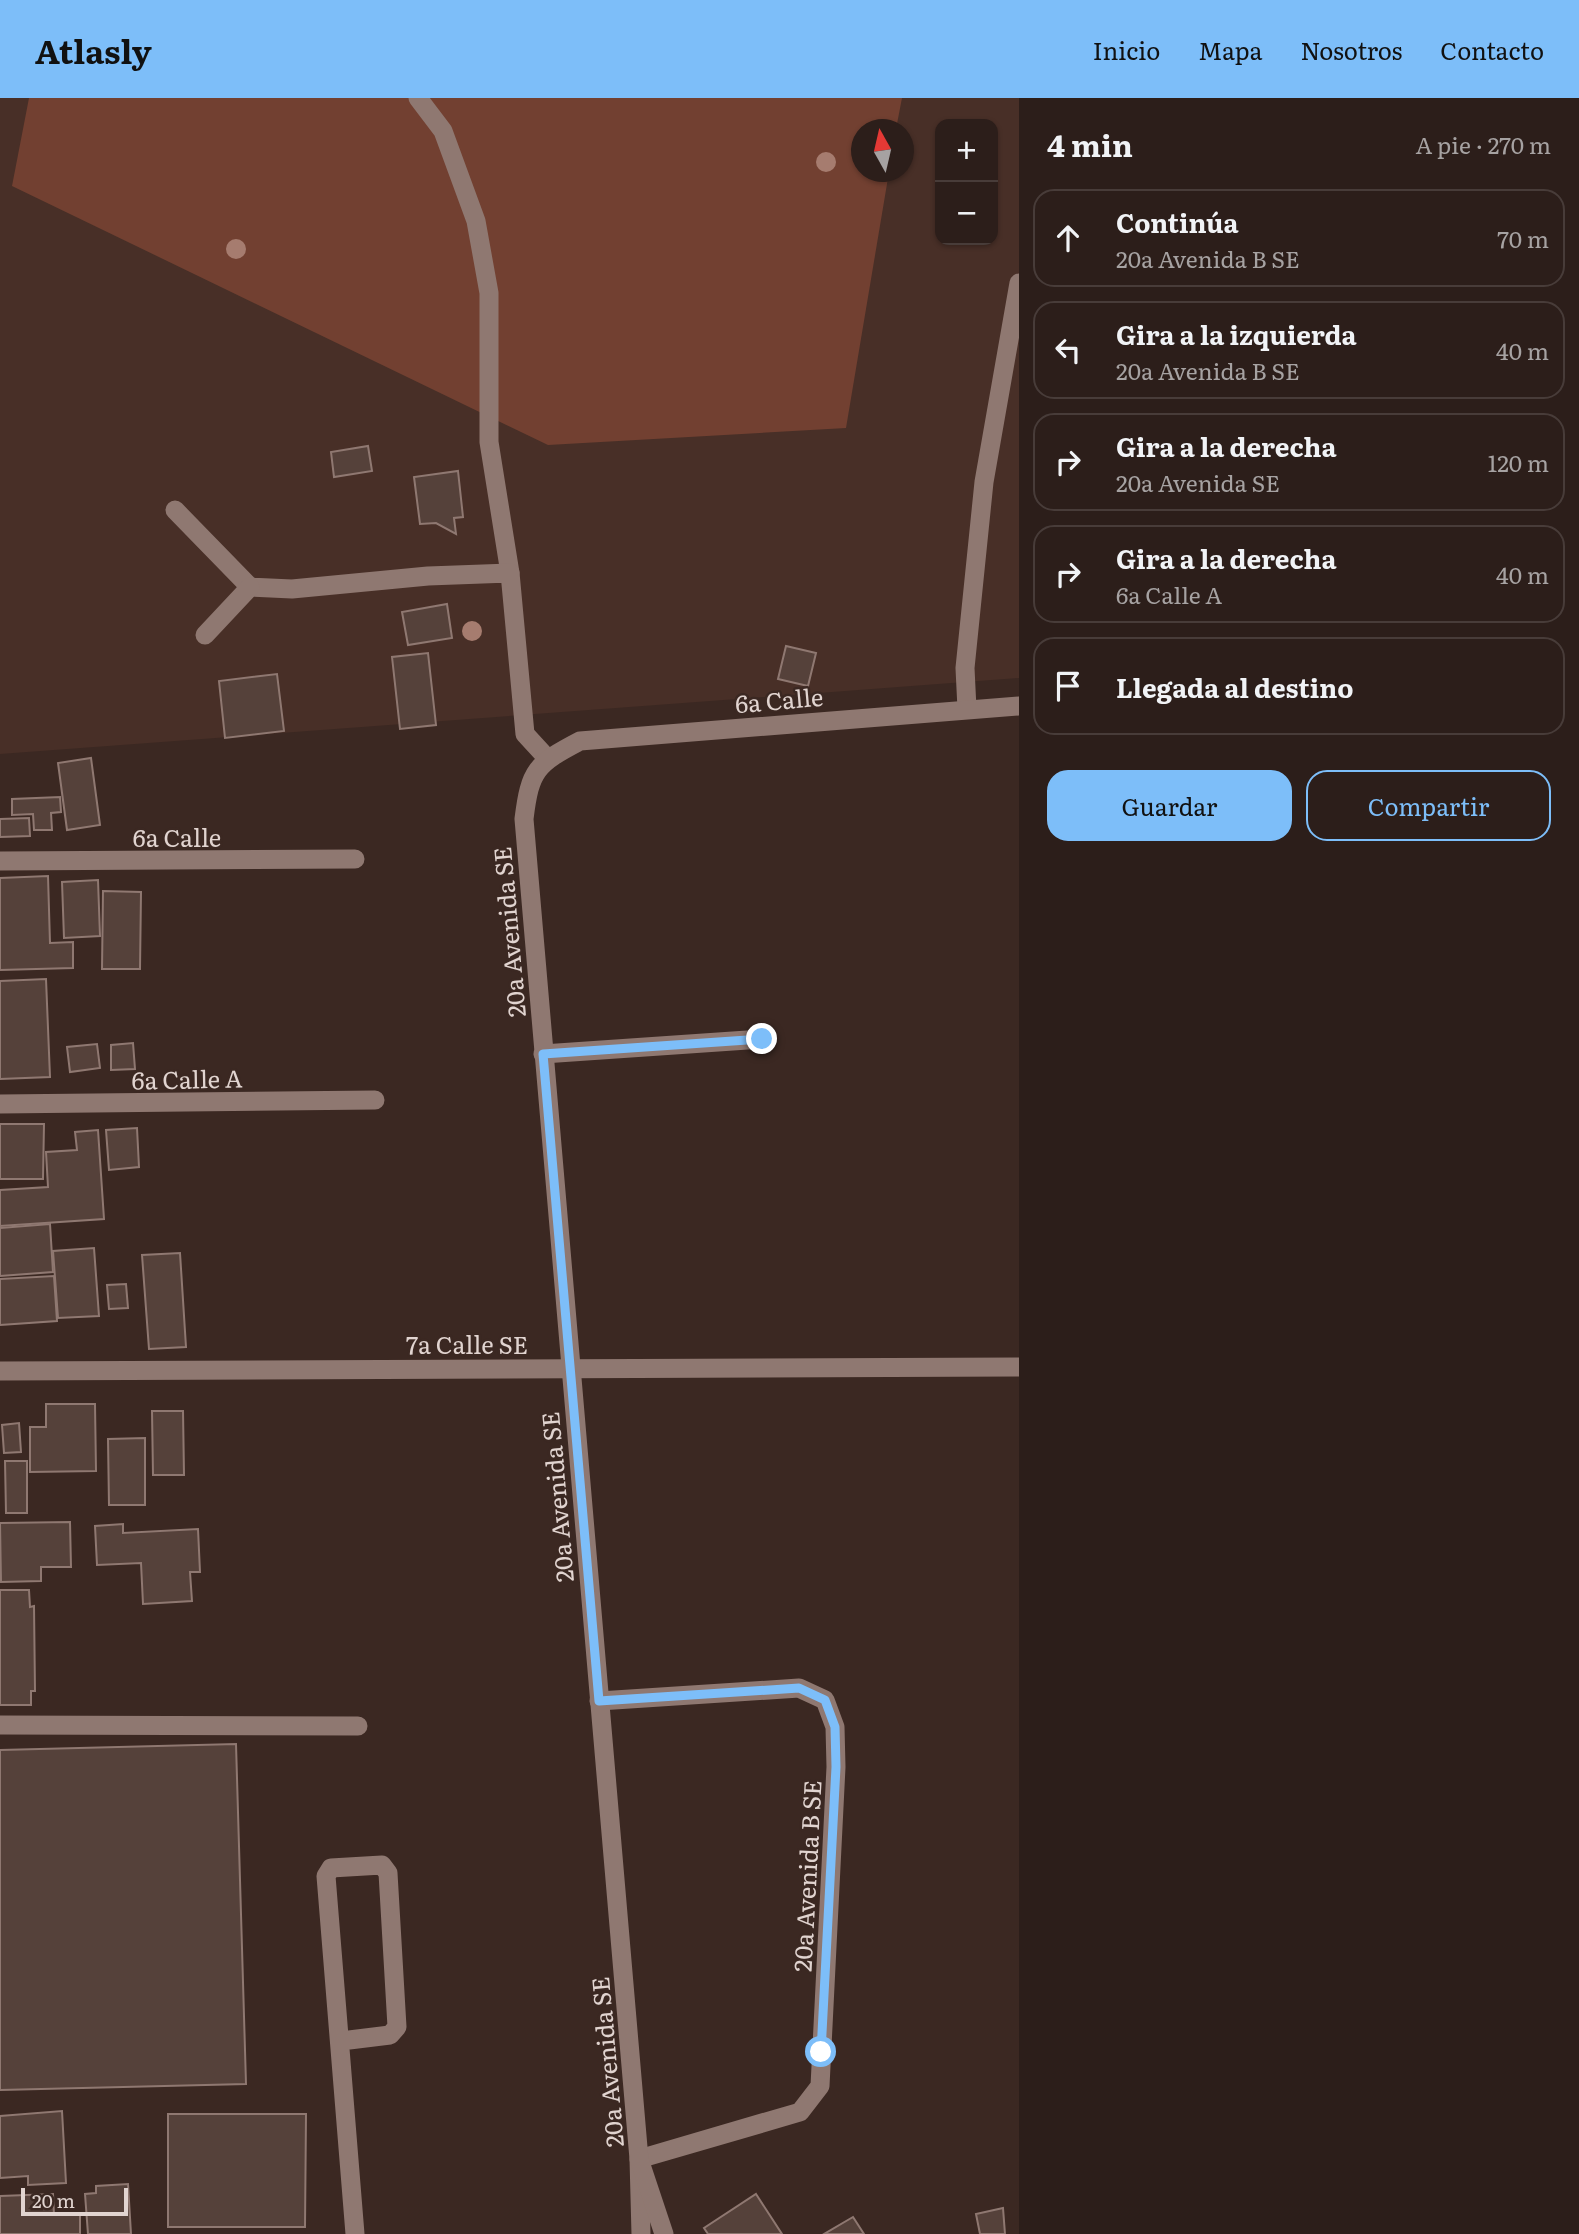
<!DOCTYPE html>
<html lang="es">
<meta charset="utf-8">
<style>
body{margin:0;font-family:Literata,serif;background:#342723;color:#f1f3f6}
.controls{position:absolute;right:21px;top:21px;display:grid;overflow:hidden;border-radius:14px;box-shadow:0 2px 5px #0004}
.controls button{width:63px;height:63px;display:grid;place-items:center;padding:0;border:0;border-bottom:2px solid #483c39;background:#2c1e1a;color:#f1f3f6;font:35px sans-serif}
.compass{position:absolute;left:851px;top:21px;width:63px;height:63px;border-radius:50%;background:#2c1e1a;box-shadow:0 2px 5px #0004;rotate:352deg}
.scale{position:absolute;left:21px;bottom:18px;width:107px;box-sizing:border-box;padding-left:7px;border:4px solid #e1d4d0;border-top:0;font-size:19px;line-height:24px;white-space:nowrap;color:#e1d4d0;-webkit-text-stroke:5px #3b2822;paint-order:stroke}
.stop{position:absolute;width:21px;height:21px;margin:-16px;border:5px solid #7dbef9;border-radius:50%;background:#fff}
.stop.end{background:#7dbef9;border-color:#fff;box-shadow:0 2px 7px #0008}
.list{margin:0;padding:0;list-style:none}
h2{display:flex;justify-content:space-between;align-items:center;height:91px;margin:0;padding:0 28px;font-size:30px}
h2 small{font-size:23px;font-weight:400;color:#a6a2a2}
.list li{display:grid;grid-template-columns:46px 1fr auto;gap:21px;align-items:center;box-sizing:border-box;height:98px;margin:0 14px 14px;padding:0 14px;border:2px solid #483c39;border-radius:21px}
.list b{display:block;font-size:26px;white-space:nowrap}
.list p{margin:0;font-size:23px;white-space:nowrap;color:#a6a2a2}
.list em{font-size:23px;font-style:normal;color:#a6a2a2}
.actions{display:flex;gap:14px;padding:21px 28px}
.actions a{flex:1;padding:16px 0;border:2px solid #7dbef9;border-radius:21px;text-align:center;font-size:24px;color:#7dbef9}
.actions .main{background:#7dbef9;color:#111}
.icon{flex:none;width:38px;height:38px;fill:none;stroke:currentColor;stroke-width:2;stroke-linecap:round;stroke-linejoin:round}
.map{position:relative;flex:none;width:1019px;height:2136px;overflow:hidden}
header{display:flex;align-items:center;gap:42px;box-sizing:border-box;height:98px;padding:0 35px;background:#7dbef9;color:#111}
header strong{font-size:33px}
nav{display:flex;gap:38px;margin-inline-start:auto;font-size:24px}
main{display:flex}
aside{flex:1;background:#2c1e1a}
.map>svg:first-child{display:block}
.built{fill:#482f27;fill-rule:evenodd}
.green{fill:#724031}
.building{fill:#55413a;stroke:#8f7871;stroke-width:2}
.lines{fill:none;stroke-linecap:round;stroke-linejoin:round}
.service{stroke:#8f7871;stroke-width:19}
.minor{stroke:#8f7871;stroke-width:19}
.tertiary{stroke:#8f7871;stroke-width:19}
.tree{fill:#a67c6f}
.route{stroke:#7dbef9;stroke-width:9}
.labels{text-anchor:middle;dominant-baseline:central;stroke-width:5;stroke-linejoin:round;paint-order:stroke}
.street-label{font-size:24px;fill:#e1d4d0;stroke:#3b2822}
</style>
<header>
<strong>Atlasly</strong>
<nav><a>Inicio</a><a>Mapa</a><a>Nosotros</a><a>Contacto</a></nav>
</header>
<main>
<div class="map">
<svg width="1019" height="2136" viewBox="0 0 1019 2136">
<rect width="100%" height="100%" fill="#3b2822"/>
<path class="built" d="M0,0H1019V580L0,656ZM940,26H993V142H940ZM862,32H904V74H862Z"/>
<polygon class="green" points="29,0 902,0 896,31 862,32 862,74 889,74 846,330 548,347 12,88"/>
<g class="building">
<polygon points="368,348 372,373 334,379 331,354"/>
<polygon points="458,373 463,419 454,420 456,436 436,425 420,426 414,379"/>
<polygon points="447,506 452,540 408,547 402,514"/>
<polygon points="786,548 816,555 808,588 778,581"/>
<polygon points="428,555 436,627 400,631 392,559"/>
<polygon points="277,576 284,633 225,640 219,583"/>
<polygon points="91,660 100,727 67,732 58,665"/>
<polygon points="60,699 61,714 51,715 52,732 34,732 33,716 12,717 12,701"/>
<polygon points="29,720 30,738 0,739 0,721"/>
<polygon points="48,778 50,845 73,844 73,870 0,872 0,780"/>
<polygon points="98,782 100,838 64,840 62,784"/>
<polygon points="103,793 141,794 140,871 102,871"/>
<polygon points="46,881 50,979 0,981 0,883"/>
<polygon points="133,945 135,971 111,972 111,947"/>
<polygon points="97,946 100,970 70,974 67,949"/>
<polygon points="0,1026 44,1026 43,1081 0,1081"/>
<polygon points="137,1030 139,1069 109,1072 106,1032"/>
<polygon points="98,1032 104,1121 0,1128 0,1092 48,1089 46,1054 77,1052 75,1034"/>
<polygon points="50,1126 53,1174 0,1178 0,1130"/>
<polygon points="94,1150 99,1218 58,1220 53,1153"/>
<polygon points="180,1155 186,1249 149,1251 142,1157"/>
<polygon points="54,1178 57,1223 0,1227 0,1181"/>
<polygon points="126,1186 128,1210 109,1211 107,1187"/>
<polygon points="46,1306 95,1306 96,1373 30,1374 30,1329 46,1329"/>
<polygon points="152,1313 183,1313 184,1377 153,1377"/>
<polygon points="19,1325 21,1354 4,1355 2,1327"/>
<polygon points="145,1340 145,1407 109,1407 108,1341"/>
<polygon points="5,1363 27,1363 27,1415 6,1415"/>
<polygon points="70,1424 71,1469 41,1469 41,1483 1,1484 0,1425"/>
<polygon points="123,1426 123,1435 198,1431 200,1474 190,1474 192,1503 143,1506 141,1465 97,1467 95,1428"/>
<polygon points="0,1492 29,1492 30,1509 34,1508 35,1593 31,1593 31,1607 0,1607"/>
<polygon points="236,1646 246,1986 0,1992 0,1652"/>
<polygon points="62,2013 66,2085 28,2087 28,2078 0,2080 0,2018"/>
<polygon points="168,2016 306,2016 305,2129 168,2129"/>
<polygon points="128,2086 131,2136 88,2136 85,2096 96,2095 96,2088"/>
<polygon points="53,2096 54,2117 80,2117 80,2136 0,2136 0,2098"/>
<polygon points="756,2096 782,2136 708,2136 704,2130"/>
<polygon points="1003,2110 1005,2136 980,2136 976,2116"/>
<polygon points="853,2119 864,2136 824,2136"/>
</g>
<g class="lines">
<g class="service">
<polyline points="418,0 443,33 476,123 489,195 489,344 510,475"/>
<polyline points="175,412 250,489 292,491 428,478 510,475 525,636 547,660"/>
<polyline points="205,537 250,489"/>
<polyline points="967,611 965,570 984,384 1019,185"/>
<polyline points="0,1627 358,1628"/>
<polyline points="341,1943 390,1937 397,1929 388,1775 382,1767 331,1770 326,1778 355,2136"/>
</g>
<g class="minor">
<polyline points="0,763 355,761"/>
<polyline points="543,956 762,941"/>
<polyline points="0,1006 375,1002"/>
<polyline points="599,1603 799,1590 825,1602 835,1629 836,1669 820,1988 800,2014 639,2061 641,2136"/>
<path d="M664,2136L639,2061L524,721C530,672 536,666 580,643L1019,608"/>
</g>
<polyline class="tertiary" points="0,1273 1019,1269"/>
</g>
<g class="tree">
<circle cx="826" cy="64" r="10"/>
<circle cx="236" cy="151" r="10"/>
<circle cx="472" cy="533" r="10"/>
</g>
<g class="lines">
<polyline class="route" points="762,941 543,956 599,1603 799,1590 825,1602 835,1629 836,1669 821,1954"/>
</g>
<g class="labels">
<g class="street-label">
<text transform="translate(779 601) rotate(-5)">6a Calle</text>
<text x="177" y="738">6a Calle</text>
<text transform="translate(508 834) rotate(-95)">20a Avenida SE</text>
<text transform="translate(187 980) rotate(-1)">6a Calle A</text>
<text x="467" y="1245">7a Calle SE</text>
<text transform="translate(556 1399) rotate(-95)">20a Avenida SE</text>
<text transform="translate(806 1778) rotate(-87)">20a Avenida B SE</text>
<text transform="translate(606 1964) rotate(-95)">20a Avenida SE</text>
</g>
</g>
</svg>
<div class="controls">
<button>+</button>
<button>−</button>
</div>
<svg class="compass" viewBox="-18 -18 36 36"><path d="M0-13l5 13h-10z" fill="#e53935"/><path d="M0 13l5-13h-10z" fill="#a6a2a2"/></svg>
<div class="scale">20 m</div>
<div class="stop" style="left:821px;top:1954px"></div>
<div class="stop end" style="left:762px;top:941px"></div>
</div>
<aside>
<h2>4 min<small>A pie · 270 m</small></h2>
<ul class="list">
<li><svg class="icon" aria-label="ahead" viewBox="0 0 24 24"><path d="M12 20V5M6 11l6-6 6 6"/></svg><div><b>Continúa</b><p>20a Avenida B SE</p></div><em>70 m</em></li>
<li><svg class="icon" aria-label="left" viewBox="0 0 24 24"><path d="M17 20v-9H6M10 6l-5 5 5 5"/></svg><div><b>Gira a la izquierda</b><p>20a Avenida B SE</p></div><em>40 m</em></li>
<li><svg class="icon" aria-label="right" viewBox="0 0 24 24"><path d="M7 20v-9h11M14 6l5 5-5 5"/></svg><div><b>Gira a la derecha</b><p>20a Avenida SE</p></div><em>120 m</em></li>
<li><svg class="icon" aria-label="right" viewBox="0 0 24 24"><path d="M7 20v-9h11M14 6l5 5-5 5"/></svg><div><b>Gira a la derecha</b><p>6a Calle A</p></div><em>40 m</em></li>
<li><svg class="icon" aria-label="arrive" viewBox="0 0 24 24"><path d="M6 21V4h12l-3 4 3 4H6"/></svg><div><b>Llegada al destino</b></div></li>
</ul>
<div class="actions"><a class="main">Guardar</a><a>Compartir</a></div>
</aside>
</main>
